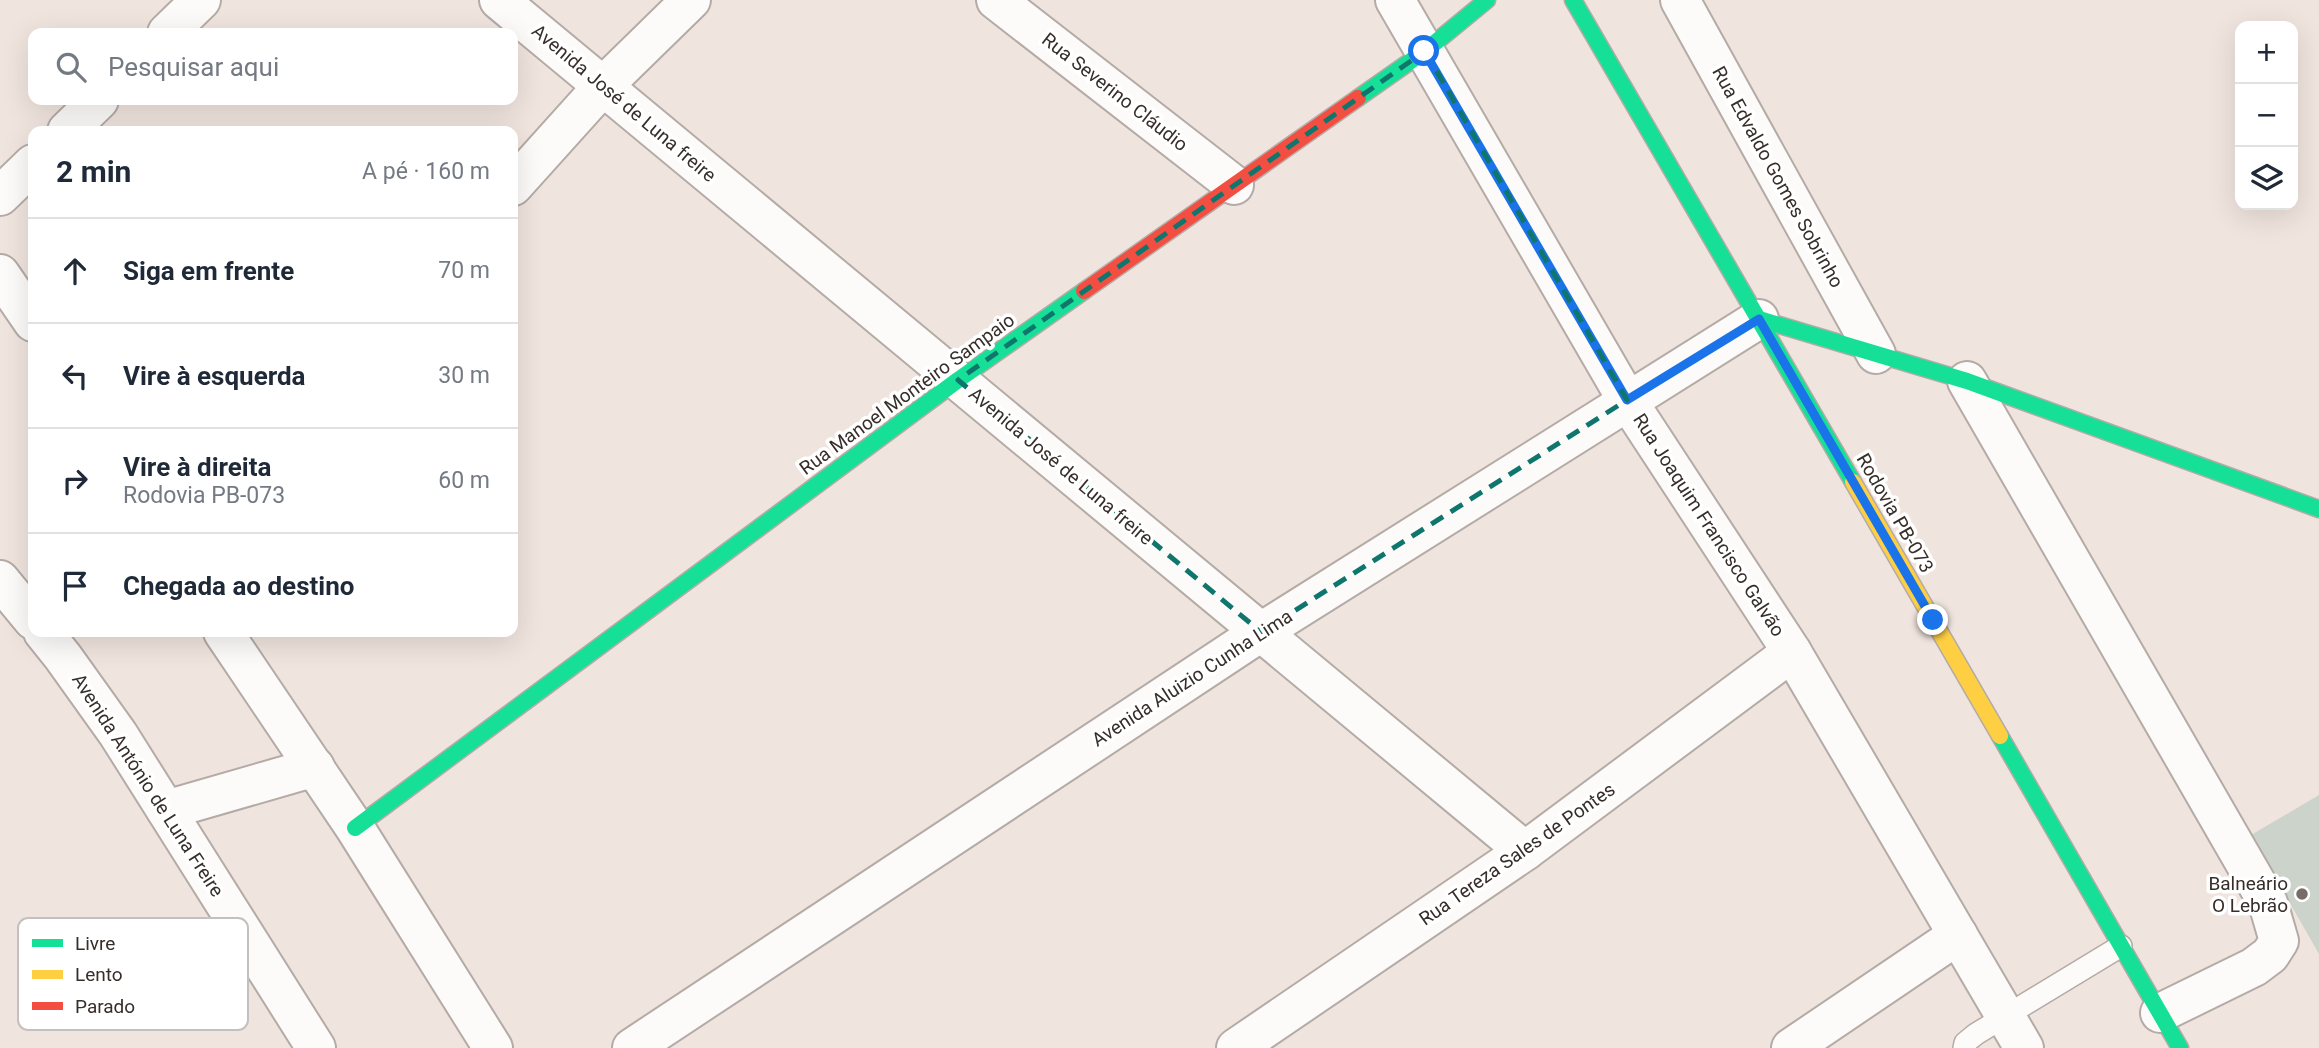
<!DOCTYPE html>
<html lang="pt">
<meta charset="utf-8">
<style>
body{margin:0;font-family:Roboto,sans-serif;background:#f2f2f3;color:#1f2937}
.controls{position:absolute;right:21px;top:21px;display:grid;overflow:hidden;border-radius:14px;box-shadow:0 7px 28px #0002}
.controls button{width:63px;height:63px;display:grid;place-items:center;padding:0;border:0;border-bottom:2px solid #e0e1e3;background:#fff;color:#1f2937;font:35px sans-serif}
.stop{position:absolute;width:21px;height:21px;margin:-16px;border:5px solid #1a73e8;border-radius:50%;background:#fff}
.stop.end{background:#1a73e8;border-color:#fff;box-shadow:0 2px 7px #0008}
.list{margin:0;padding:0;list-style:none}
h2{display:flex;justify-content:space-between;align-items:center;height:91px;margin:0;padding:0 28px;font-size:30px}
h2 small{font-size:23px;font-weight:400;color:#747a83}
.list li{display:grid;grid-template-columns:46px 1fr auto;gap:21px;align-items:center;box-sizing:border-box;height:105px;padding:0 28px;border-top:2px solid #e0e1e3}
.list b{display:block;font-size:26px;white-space:nowrap}
.list p{margin:0;font-size:23px;white-space:nowrap;color:#747a83}
.list em{font-size:23px;font-style:normal;color:#747a83}
.icon{flex:none;width:38px;height:38px;fill:none;stroke:currentColor;stroke-width:2;stroke-linecap:round;stroke-linejoin:round}
.map{position:relative;flex:none;width:2319px;height:1048px;overflow:hidden}
.search{position:absolute;background:#fff;box-shadow:0 7px 28px #0002;left:28px;top:28px;width:490px;height:77px;display:flex;align-items:center;gap:18px;box-sizing:border-box;padding:0 24px;border-radius:14px;color:#747a83;font-size:26px}
.panel{position:absolute;background:#fff;box-shadow:0 7px 28px #0002;left:28px;top:126px;width:490px;height:511px;border-radius:14px}
.map>svg:first-child{display:block}
.green{fill:#cbd3ca}
.lines{fill:none;stroke-linecap:round;stroke-linejoin:round}
.lane-casing{stroke:#b4aba6;stroke-width:24}
.street-casing{stroke:#b4aba6;stroke-width:42}
.fast-casing{stroke:#b4aba6;stroke-width:19}
.slow-casing{stroke:#b4aba6;stroke-width:19}
.jam-casing{stroke:#b4aba6;stroke-width:19}
.lane{stroke:#fdfbfa;stroke-width:21}
.street{stroke:#fdfbfa;stroke-width:38}
.fast{stroke:#16e098;stroke-width:16}
.slow{stroke:#ffcf43;stroke-width:16}
.jam{stroke:#f24e42;stroke-width:16}
.route{stroke:#1a73e8;stroke-width:9}
.marked{fill:none;stroke:#0f766e;stroke-width:5;stroke-dasharray:14 9;stroke-linejoin:round}
.poi-dot{fill:#786e69;stroke:#fff;stroke-width:2.5}
.labels{text-anchor:middle;dominant-baseline:central;stroke-width:7;stroke-linejoin:round;paint-order:stroke}
.street-label{font-size:19px;fill:#372e2a;stroke:#fff}
.poi-label{font-size:19px;fill:#372e2a;stroke:#fff;text-anchor:end}
.key{fill:#fff;stroke:#c3c0bf;stroke-width:2}
.key-label{font-size:19px;fill:#372e2a}
</style>
<div class="map">
<svg width="2319" height="1048" viewBox="0 0 2319 1048">
<rect width="100%" height="100%" fill="#f0e4de"/>
<polygon class="green" points="2319,795 2319,954 2251,835"/>
<g class="lines">
<defs>
<polyline id="lane" points="1964,1048 1965,1043 1976,1034 2121,946"/>
<g id="street">
<polyline points="499,0 1525,851"/>
<polyline points="996,0 1234,185"/>
<polyline points="1395,0 1627,400 1792,652 2024,1048"/>
<polyline points="1680,0 1876,354"/>
<polyline points="167,33 201,0"/>
<polyline points="67,131 99,100"/>
<polyline points="513,186 603,86 691,0"/>
<polyline points="0,196 33,164"/>
<polyline points="0,274 33,322"/>
<polyline points="1967,381 2268,903 2279,941 2270,955 2254,967 2160,1013"/>
<polyline points="0,580 33,620"/>
<polyline points="43,632 63,657 118,734 316,1048"/>
<polyline points="223,632 355,828 493,1048"/>
<polyline points="166,810 315,767"/>
<polyline points="632,1048 1261,632 1759,319"/>
<polyline points="1236,1048 1525,851 1792,652"/>
<polyline points="1791,1048 1958,935"/>
</g>
<g id="fast">
<polyline points="1573,0 1853,482"/>
<polyline points="1358,98 1425,51 1487,0"/>
<polyline points="1759,319 1967,381 2319,509"/>
<polyline points="2000,736 2180,1048"/>
<polyline points="355,828 958,380 1084,291"/>
</g>
<polyline id="slow" points="1853,482 2000,736"/>
<polyline id="jam" points="1084,291 1358,98"/>
</defs>
<use href="#lane" class="lane-casing"/>
<use href="#street" class="street-casing"/>
<use href="#fast" class="fast-casing"/>
<use href="#slow" class="slow-casing"/>
<use href="#jam" class="jam-casing"/>
<use href="#lane" class="lane"/>
<use href="#street" class="street"/>
<use href="#fast" class="fast"/>
<use href="#slow" class="slow"/>
<use href="#jam" class="jam"/>
</g>
<g class="lines">
<polyline class="route" points="1424,51 1627,400 1759,319 1933,620"/>
</g>
<path class="marked" d="M1425,51L1627,400L1261,632L958,380Z"/>
<circle class="poi-dot" cx="2302" cy="894" r="7"/>
<g class="labels">
<g class="street-label">
<text transform="translate(1115 92) rotate(38)">Rua Severino Cláudio</text>
<text transform="translate(624 103) rotate(40)">Avenida José de Luna freire</text>
<text transform="translate(1778 177) rotate(61)">Rua Edvaldo Gomes Sobrinho</text>
<text transform="translate(907 394) rotate(-36)">Rua Manoel Monteiro Sampaio</text>
<text transform="translate(1061 466) rotate(40)">Avenida José de Luna freire</text>
<text transform="translate(1895 513) rotate(60)">Rodovia PB-073</text>
<text transform="translate(1709 525) rotate(57)">Rua Joaquim Francisco Galvão</text>
<text transform="translate(1192 678) rotate(-33)">Avenida Aluizio Cunha Lima</text>
<text transform="translate(148 785) rotate(57)">Avenida António de Luna Freire</text>
<text transform="translate(1517 854) rotate(-35)">Rua Tereza Sales de Pontes</text>
</g>
<g class="poi-label">
<text x="2288" y="883">Balneário<tspan x="2288" dy="22">O Lebrão</tspan></text>
</g>
</g>
<rect x="18" y="918" width="230" height="112" rx="10" class="key"/>
<rect x="32" y="939" width="31" height="8" fill="#16e098"/>
<rect x="32" y="970" width="31" height="9" fill="#ffcf43"/>
<rect x="32" y="1002" width="31" height="8" fill="#f24e42"/>
<g class="key-label">
<text x="75" y="950">Livre</text>
<text x="75" y="981">Lento</text>
<text x="75" y="1013">Parado</text>
</g>
</svg>
<div class="controls">
<button>+</button>
<button>−</button>
<button><svg class="icon" aria-label="layers" viewBox="0 0 24 24"><path d="M12 4l9 5-9 5-9-5zM3 14l9 5 9-5"/></svg></button>
</div>
<div class="stop" style="left:1424px;top:51px"></div>
<div class="stop end" style="left:1933px;top:620px"></div>
<div class="search"><svg class="icon" aria-label="search" viewBox="0 0 24 24"><circle cx="10" cy="10" r="6"/><path d="M15 15l6 6"/></svg>Pesquisar aqui</div>
<section class="panel">
<h2>2 min<small>A pé · 160 m</small></h2>
<ul class="list">
<li><svg class="icon" aria-label="ahead" viewBox="0 0 24 24"><path d="M12 20V5M6 11l6-6 6 6"/></svg><div><b>Siga em frente</b></div><em>70 m</em></li>
<li><svg class="icon" aria-label="left" viewBox="0 0 24 24"><path d="M17 20v-9H6M10 6l-5 5 5 5"/></svg><div><b>Vire à esquerda</b></div><em>30 m</em></li>
<li><svg class="icon" aria-label="right" viewBox="0 0 24 24"><path d="M7 20v-9h11M14 6l5 5-5 5"/></svg><div><b>Vire à direita</b><p>Rodovia PB-073</p></div><em>60 m</em></li>
<li><svg class="icon" aria-label="arrive" viewBox="0 0 24 24"><path d="M6 21V4h12l-3 4 3 4H6"/></svg><div><b>Chegada ao destino</b></div></li>
</ul>
</section>
</div>
